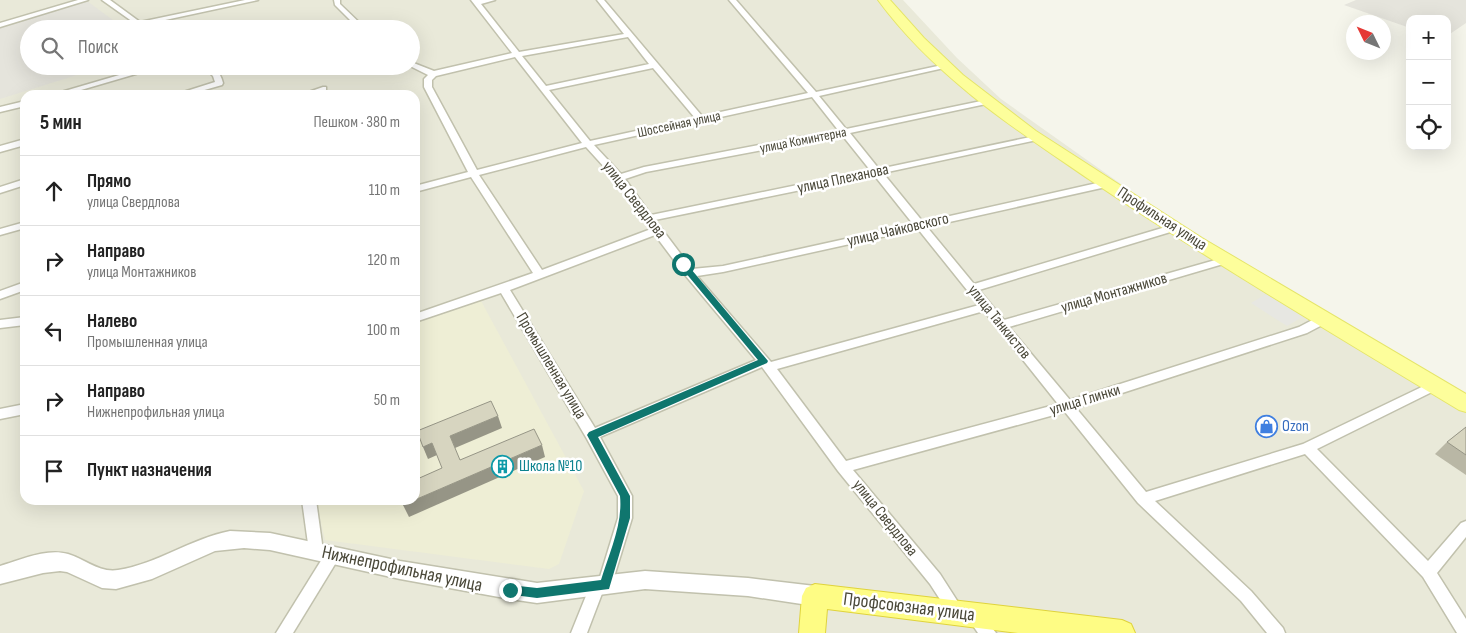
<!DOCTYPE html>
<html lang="ru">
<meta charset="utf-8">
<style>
body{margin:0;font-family:"Sofia Sans Condensed",sans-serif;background:#f6f6f6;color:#222}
.controls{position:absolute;right:15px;top:15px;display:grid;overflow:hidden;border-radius:10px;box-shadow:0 5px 20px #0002}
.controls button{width:45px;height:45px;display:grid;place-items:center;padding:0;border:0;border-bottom:1px solid #e0e0e0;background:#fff;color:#222;font:25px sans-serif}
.compass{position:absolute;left:1346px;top:15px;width:45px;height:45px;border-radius:50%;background:#fff;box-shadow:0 5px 20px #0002;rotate:313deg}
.stop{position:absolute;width:15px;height:15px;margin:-11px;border:4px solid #0f766e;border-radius:50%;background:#fff}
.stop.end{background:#0f766e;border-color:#fff;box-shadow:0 1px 5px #0008}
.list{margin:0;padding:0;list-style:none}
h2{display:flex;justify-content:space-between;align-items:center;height:65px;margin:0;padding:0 20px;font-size:21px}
h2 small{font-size:16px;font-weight:400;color:#767676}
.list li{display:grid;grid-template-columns:32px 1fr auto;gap:15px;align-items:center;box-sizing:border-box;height:70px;padding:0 20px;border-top:1px solid #e0e0e0}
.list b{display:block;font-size:19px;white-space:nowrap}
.list p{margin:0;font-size:16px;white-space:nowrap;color:#767676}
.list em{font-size:16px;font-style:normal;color:#767676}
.icon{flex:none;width:28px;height:28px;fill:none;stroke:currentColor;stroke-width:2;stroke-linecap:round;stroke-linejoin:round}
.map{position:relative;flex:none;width:1466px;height:633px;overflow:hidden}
.search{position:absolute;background:#fff;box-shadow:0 5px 20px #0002;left:20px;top:20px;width:400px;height:55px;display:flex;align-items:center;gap:12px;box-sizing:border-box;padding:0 18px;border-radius:28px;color:#767676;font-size:19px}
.panel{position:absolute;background:#fff;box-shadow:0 5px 20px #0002;left:20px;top:90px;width:400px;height:415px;border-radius:15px}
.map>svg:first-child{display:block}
.residential{fill:#e9e9d9;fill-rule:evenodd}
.industrial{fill:#e5e4dc}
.education{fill:#eeeed5}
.parking{fill:#e7e7e2}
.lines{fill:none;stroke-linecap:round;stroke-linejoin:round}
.minor-casing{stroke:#c1c1ad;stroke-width:3}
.tertiary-casing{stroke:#c1c1ad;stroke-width:3}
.primary-casing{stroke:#e5e56a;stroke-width:2}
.trunk-casing{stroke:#dfd33c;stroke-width:2}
.minor{fill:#fff;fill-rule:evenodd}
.tertiary{fill:#fff;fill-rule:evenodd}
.primary{fill:#fdfe9b;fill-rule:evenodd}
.trunk{fill:#fefc84;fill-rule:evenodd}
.wall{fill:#b9b7a5}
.shaded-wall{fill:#969586}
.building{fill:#d7d5c0;stroke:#969586}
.route{fill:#0f766e}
.labels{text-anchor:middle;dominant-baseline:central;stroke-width:5;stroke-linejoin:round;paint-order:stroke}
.far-street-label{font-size:14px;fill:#4a4839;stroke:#fff}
.street-label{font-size:16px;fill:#4a4839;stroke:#fff}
.shop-label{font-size:16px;fill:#366cbe;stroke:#fff;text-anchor:start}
.culture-label{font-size:16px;fill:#0d838f;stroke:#fff;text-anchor:start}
.near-street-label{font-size:19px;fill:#4a4839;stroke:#fff}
</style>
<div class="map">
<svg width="1466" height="633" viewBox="0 0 1466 633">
<rect width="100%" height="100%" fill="#f5f5eb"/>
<path class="residential" d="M0,0H903L957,58L1001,99L1152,206L1466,399V633H0ZM29,29H411V66H29ZM25,95H415V500H25Z"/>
<g class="industrial">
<polygon points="1356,0 1466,0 1466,23 1447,36 1447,19 1410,19 1410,28 1344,5"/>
<polygon points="87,1 125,29 29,29 29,66 106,66 0,99 0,26"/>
</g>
<polygon class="education" points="481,301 584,491 559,564 549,569 325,540 316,500 415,500 415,323"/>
<polygon class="parking" points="1268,293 1304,316 1287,326 1251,303"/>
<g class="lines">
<defs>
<g id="minor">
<polygon points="78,0 88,0 0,27 0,23"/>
<polygon points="102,0 110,0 140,22 245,0 258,0 142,25 143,29 136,29 133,22"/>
<polygon points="334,0 340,0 340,4 366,29 359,29 335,5"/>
<path d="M471,0H495L481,4L519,52L624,34L597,0H604L702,116L808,93L729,0H736L816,92L947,64V68H944L819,96L846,129L986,100L990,102L986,104L850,133L879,169L1040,135V139L1037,140L883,173L923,222L1106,181L1111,184L1106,187L927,227L974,284L1169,226H1177L1178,228L1177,230L979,290L1004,320L1226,257L1231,260L1230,262L1009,327L1070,400L1299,327L1318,317H1326L1328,320L1326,323L1307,333L1076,408L1146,492L1303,444L1430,383H1438L1440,386L1438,389L1317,449L1428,561L1461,523L1466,521V537L1437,573L1466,619V633H1457L1423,577L1305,454L1155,501L1251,591L1283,628L1285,633H1267L1241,601L1138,503L1065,412L853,470L940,574L965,613L962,618L957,620L952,618L930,584L838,471L762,367L600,437L632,496V518L610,590L603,591L587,633H571L592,581L599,580L618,518V496L587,439L501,293L415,322V314L533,273L471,177L415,192V186L468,172L424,87V79L428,75L410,66H411V62L434,71L512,53ZM628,37L649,64L546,86L522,56ZM515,57L582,143L477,170L432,87V80L436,76ZM653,68L695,118L590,141L549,90ZM812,97L838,130L644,167L621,174L594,145ZM842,135L870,170L651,215L625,179L646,172ZM586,147L616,180L651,229L542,270L479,175ZM874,175L913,224L723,266L692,269L655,220ZM918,229L979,305L771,362L697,276L723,272ZM655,235L685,275L756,360L595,428L510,290ZM984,311L1058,404L846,461L777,369Z"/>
<polygon points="150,66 163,66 64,95 51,95"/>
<path d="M202,66C214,66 220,71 223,83L222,85L187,95H174L215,82L213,76Z"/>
<polygon points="323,87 326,87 326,91 312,95 300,95"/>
<polygon points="25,101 25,106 0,112 0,107"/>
<polygon points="25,139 25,145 0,152 0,146"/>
<polygon points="25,179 25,185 0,193 0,187"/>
<polygon points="25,222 25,228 0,235 0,229"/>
<polygon points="25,282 25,290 0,299 0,291"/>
<polygon points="25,317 25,325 0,328 0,320"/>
<polygon points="25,404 25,414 0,419 0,409"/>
<polygon points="302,500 316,500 323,551 321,556 316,558 311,556 309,551"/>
<polygon points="332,549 337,551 339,556 337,561 293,633 276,633 327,551"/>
<polygon points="975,610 980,612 996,633 978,633 967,617 970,612"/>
</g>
<path id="tertiary" d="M230,531L270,533L400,561L537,583L645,571L748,578L815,586L822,589L825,596L822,603L815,606L748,596L645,589L537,603L510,599L400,579L270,550L244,548L215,551L152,579L116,589L102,588L67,572L60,571L43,573L0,584V566C21,560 46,548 68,554C85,559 99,573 118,570C157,564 190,539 230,531Z"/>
<path id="primary" d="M878,0H890L924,38L963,75L1036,131L1202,238L1466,394V412L1459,410C1335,335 1210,261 1090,180C1013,128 934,76 878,0Z"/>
<polygon id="trunk" points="815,584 1122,620 1131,624 1135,633 1018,633 827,609 825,633 799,633 802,596 806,588"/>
</defs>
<use href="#minor" class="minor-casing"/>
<use href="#tertiary" class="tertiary-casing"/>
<use href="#primary" class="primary-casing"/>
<use href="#trunk" class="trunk-casing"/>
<use href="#minor" class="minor"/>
<use href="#tertiary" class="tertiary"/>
<use href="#primary" class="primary"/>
<use href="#trunk" class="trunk"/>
</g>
<polygon class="wall" points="1466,427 1466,475 1435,454 1447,442"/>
<g class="shaded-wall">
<polygon points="498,416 502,428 455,448 450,436"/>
<polygon points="432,443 437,455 428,459 423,447"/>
<polygon points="542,445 545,457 409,517 403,505"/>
</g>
<g class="building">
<polygon points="491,401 498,416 450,436 460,460 534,429 542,445 403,505 402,500 415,500 415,480 442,468 432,443 423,447 417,431"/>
<polygon points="1466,427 1466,455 1447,442"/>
</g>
<path class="route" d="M680,263H686L768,361L767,363L598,437L630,496V518L609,589L537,598L506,594L504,590L506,587L510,585L537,588L601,580C609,554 623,524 620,496L587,435L589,432L758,360L680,266Z"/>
<defs>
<symbol id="shop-ring" viewBox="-11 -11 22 22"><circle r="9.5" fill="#fff" stroke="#3f7fe0" stroke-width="1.5"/><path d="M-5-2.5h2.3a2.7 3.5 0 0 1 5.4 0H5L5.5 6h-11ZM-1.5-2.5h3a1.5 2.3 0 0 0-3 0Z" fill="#3f7fe0"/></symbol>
<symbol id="building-ring" viewBox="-11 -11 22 22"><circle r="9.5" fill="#fff" stroke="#0f9aa8" stroke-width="1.5"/><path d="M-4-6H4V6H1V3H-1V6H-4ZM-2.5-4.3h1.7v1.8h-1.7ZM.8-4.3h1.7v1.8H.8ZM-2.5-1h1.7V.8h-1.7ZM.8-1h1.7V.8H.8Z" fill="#0f9aa8"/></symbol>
</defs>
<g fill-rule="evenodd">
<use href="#shop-ring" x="1254" y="414" width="25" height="25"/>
<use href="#building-ring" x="490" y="454" width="25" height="25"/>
</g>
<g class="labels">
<g class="far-street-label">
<text transform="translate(679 124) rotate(-12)">Шоссейная улица</text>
<text transform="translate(803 140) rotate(-11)">улица Коминтерна</text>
</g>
<g class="street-label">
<text transform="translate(843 179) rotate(-12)">улица Плеханова</text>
<text transform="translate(634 200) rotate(52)">улица Свердлова</text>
<text transform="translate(1162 219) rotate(33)">Профильная улица</text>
<text transform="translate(898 230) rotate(-13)">улица Чайковского</text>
<text transform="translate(1114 293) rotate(-16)">улица Монтажников</text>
<text transform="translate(999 322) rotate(51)">улица Танкистов</text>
<text transform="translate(551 366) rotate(59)">Промышленная улица</text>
<text transform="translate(1085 400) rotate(-17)">улица Глинки</text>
<text transform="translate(885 518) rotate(51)">улица Свердлова</text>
</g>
<g class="shop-label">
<text x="1282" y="426">Ozon</text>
</g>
<g class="culture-label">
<text x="519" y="466">Школа №10</text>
</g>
<g class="near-street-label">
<text transform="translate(402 569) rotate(12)">Нижнепрофильная улица</text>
<text transform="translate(909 607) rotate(7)">Профсоюзная улица</text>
</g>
</g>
</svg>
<div class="controls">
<button>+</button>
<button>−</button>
<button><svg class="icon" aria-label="locate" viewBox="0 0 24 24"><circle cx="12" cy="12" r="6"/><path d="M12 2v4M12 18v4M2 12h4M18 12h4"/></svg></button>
</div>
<svg class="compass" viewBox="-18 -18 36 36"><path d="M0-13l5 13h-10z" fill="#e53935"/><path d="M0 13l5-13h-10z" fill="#767676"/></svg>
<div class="stop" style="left:683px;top:264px"></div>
<div class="stop end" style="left:510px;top:590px"></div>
<div class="search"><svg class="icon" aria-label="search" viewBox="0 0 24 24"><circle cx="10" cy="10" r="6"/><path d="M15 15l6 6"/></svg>Поиск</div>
<section class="panel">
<h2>5 мин<small>Пешком · 380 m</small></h2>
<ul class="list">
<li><svg class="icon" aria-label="ahead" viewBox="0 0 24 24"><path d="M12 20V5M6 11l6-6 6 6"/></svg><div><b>Прямо</b><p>улица Свердлова</p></div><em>110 m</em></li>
<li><svg class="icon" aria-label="right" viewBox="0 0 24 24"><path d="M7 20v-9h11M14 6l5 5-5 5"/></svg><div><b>Направо</b><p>улица Монтажников</p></div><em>120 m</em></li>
<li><svg class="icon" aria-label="left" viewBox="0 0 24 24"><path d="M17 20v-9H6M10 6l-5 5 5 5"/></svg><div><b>Налево</b><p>Промышленная улица</p></div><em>100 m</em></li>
<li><svg class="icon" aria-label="right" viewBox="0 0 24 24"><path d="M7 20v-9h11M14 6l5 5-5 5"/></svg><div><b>Направо</b><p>Нижнепрофильная улица</p></div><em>50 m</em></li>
<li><svg class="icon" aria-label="arrive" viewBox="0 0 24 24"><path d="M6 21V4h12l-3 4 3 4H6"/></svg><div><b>Пункт назначения</b></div></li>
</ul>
</section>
</div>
